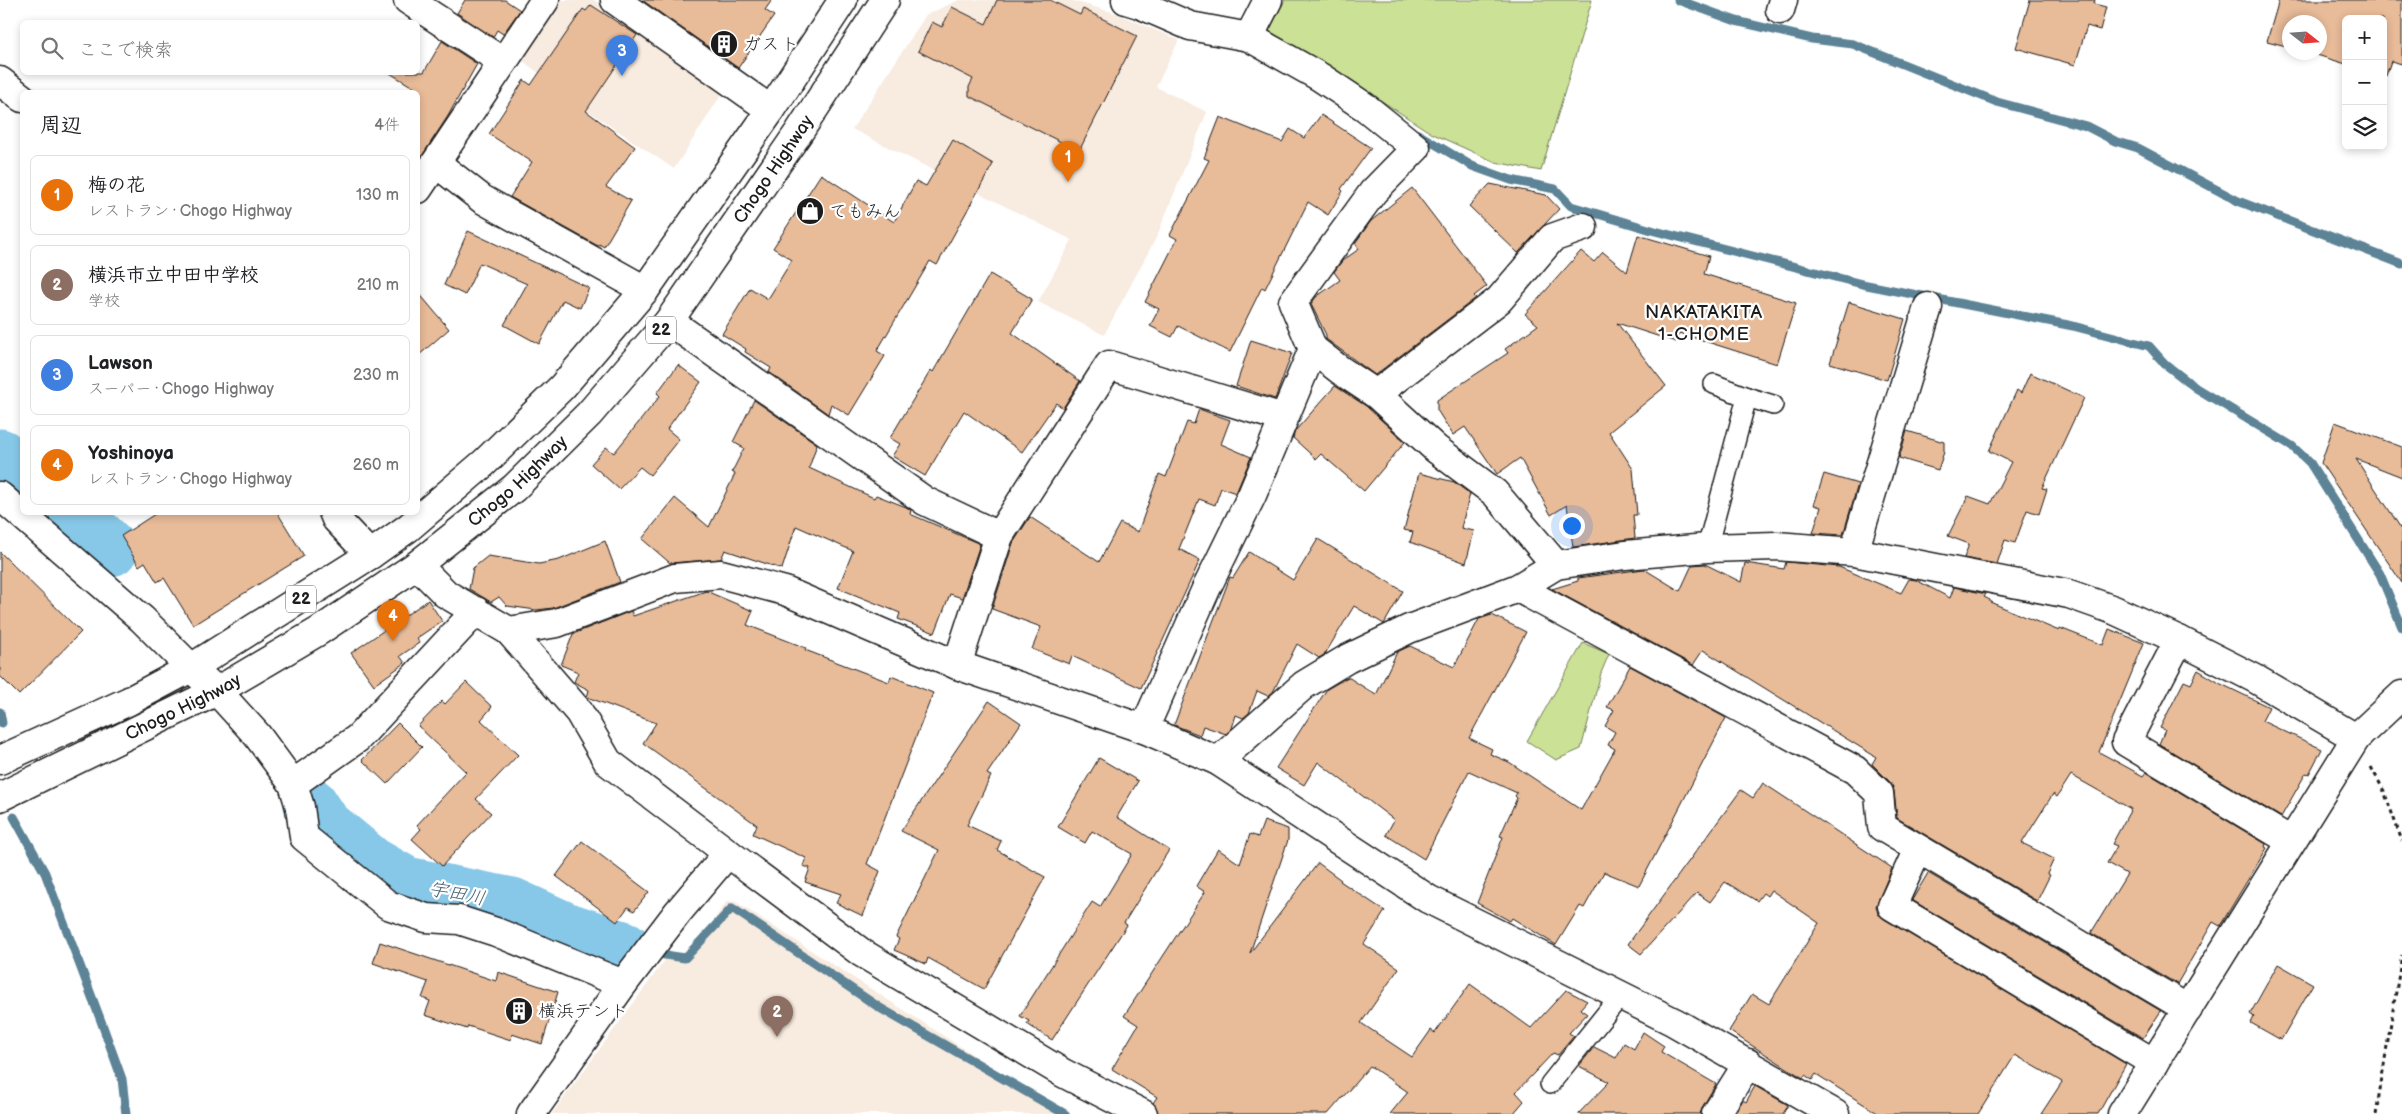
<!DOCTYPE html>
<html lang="ja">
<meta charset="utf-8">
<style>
body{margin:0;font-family:"Balsamiq Sans","Klee One",sans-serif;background:#f6f6f6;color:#202124}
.controls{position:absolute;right:15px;top:15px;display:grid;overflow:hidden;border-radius:8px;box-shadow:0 2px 8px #0003}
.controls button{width:45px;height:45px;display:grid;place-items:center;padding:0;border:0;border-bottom:1px solid #e0e0e0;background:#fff;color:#202124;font:25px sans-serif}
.compass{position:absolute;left:2282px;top:15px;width:45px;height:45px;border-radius:50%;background:#fff;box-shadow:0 2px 8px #0003;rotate:107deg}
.you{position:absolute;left:1571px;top:525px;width:18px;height:18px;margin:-12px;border:4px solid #fff;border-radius:50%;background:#1a73e8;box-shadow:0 0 0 8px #1a73e833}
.badge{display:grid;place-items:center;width:32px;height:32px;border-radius:50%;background:#1c1c1c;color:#fff;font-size:16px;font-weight:700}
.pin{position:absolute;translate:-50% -41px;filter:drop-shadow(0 1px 2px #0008)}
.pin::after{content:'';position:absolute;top:26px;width:18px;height:15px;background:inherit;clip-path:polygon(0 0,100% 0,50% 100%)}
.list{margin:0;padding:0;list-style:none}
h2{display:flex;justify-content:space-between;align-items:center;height:65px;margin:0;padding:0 20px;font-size:21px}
h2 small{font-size:16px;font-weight:400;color:#757577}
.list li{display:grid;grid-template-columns:32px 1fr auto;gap:15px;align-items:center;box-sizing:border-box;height:80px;margin:0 10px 10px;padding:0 10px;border:1px solid #e0e0e0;border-radius:8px}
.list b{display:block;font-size:19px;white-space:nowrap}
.list p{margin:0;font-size:16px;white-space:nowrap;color:#757577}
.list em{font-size:16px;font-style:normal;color:#757577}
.icon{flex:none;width:28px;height:28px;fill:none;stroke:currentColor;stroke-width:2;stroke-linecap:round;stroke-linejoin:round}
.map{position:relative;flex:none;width:2402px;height:1114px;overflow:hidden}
.search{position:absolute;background:#fff;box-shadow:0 2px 8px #0003;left:20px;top:20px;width:400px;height:55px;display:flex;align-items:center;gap:12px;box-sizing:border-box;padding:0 18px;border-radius:8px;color:#757577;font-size:19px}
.panel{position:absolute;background:#fff;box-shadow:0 2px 8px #0003;left:20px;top:90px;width:400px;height:425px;border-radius:8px}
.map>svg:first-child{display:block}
.built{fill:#f8ebe0}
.green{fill:#cbe196;stroke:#747e59}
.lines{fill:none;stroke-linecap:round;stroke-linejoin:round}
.stream{stroke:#5c8396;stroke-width:9}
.river{stroke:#87c8e8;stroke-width:55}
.building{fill:#e8bb99;stroke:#1c1c1c}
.service-casing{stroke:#1c1c1c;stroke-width:22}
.minor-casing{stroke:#1c1c1c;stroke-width:31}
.tertiary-casing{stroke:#1c1c1c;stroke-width:31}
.primary-casing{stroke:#1c1c1c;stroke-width:31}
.path{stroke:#1c1c1c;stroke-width:3;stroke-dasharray:4 4;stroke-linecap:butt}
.service{stroke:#fff;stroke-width:19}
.minor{stroke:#fff;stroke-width:28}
.tertiary{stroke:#fff;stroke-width:28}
.primary{stroke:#fff;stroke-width:28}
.labels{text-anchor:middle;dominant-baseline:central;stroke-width:4.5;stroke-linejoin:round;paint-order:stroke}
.shield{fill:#fff;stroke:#606060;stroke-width:1}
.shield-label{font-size:16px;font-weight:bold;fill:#1c1c1c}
.poi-label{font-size:18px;fill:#1c1c1c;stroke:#fff;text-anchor:start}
.street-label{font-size:18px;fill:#1c1c1c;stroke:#fff}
.neighbourhood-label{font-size:19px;letter-spacing:1px;fill:#1c1c1c;stroke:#fff}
.water-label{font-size:19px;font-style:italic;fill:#47616e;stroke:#fff}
</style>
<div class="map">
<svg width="2402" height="1114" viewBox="0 0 2402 1114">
<rect width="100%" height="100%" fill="#fff"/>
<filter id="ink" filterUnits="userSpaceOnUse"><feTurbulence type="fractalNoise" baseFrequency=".02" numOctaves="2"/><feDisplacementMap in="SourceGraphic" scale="10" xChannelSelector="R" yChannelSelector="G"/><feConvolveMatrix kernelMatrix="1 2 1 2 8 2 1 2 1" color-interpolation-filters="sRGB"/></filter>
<g filter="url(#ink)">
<g class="built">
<polygon points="562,0 594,0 723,92 674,169 587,110 523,61"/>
<polygon points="959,0 1070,0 1115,13 1179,40 1156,87 1207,112 1157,236 1104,335 1038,302 1072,240 852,129 926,15"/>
<polygon points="727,901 736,902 1065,1114 552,1114 668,956 687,959"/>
</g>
<g class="green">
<polygon points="1285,0 1592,0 1541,171 1495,162 1431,133 1314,57 1269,31"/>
<polygon points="1583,643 1609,654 1601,673 1581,749 1556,760 1527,741"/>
</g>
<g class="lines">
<g class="stream">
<polyline points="1678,0 1736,21 1812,39 1853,44 1997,102 2086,126 2115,141 2138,148 2238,201 2402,264"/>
<polyline points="1418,134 1472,166 1511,180 1555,189 1571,206 1655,231 1862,284 2073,326 2149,346 2165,364 2196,388 2292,446 2310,463 2380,574 2402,627"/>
<polyline points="0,712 2,723"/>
<polyline points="14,817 45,873 101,1021 122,1079 126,1114"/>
<polyline points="625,949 685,958 732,908 880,1008 1065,1114"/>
</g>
<g class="river">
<polyline points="0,456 22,474"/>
<polyline points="71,512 111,549"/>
<polyline points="311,805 324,825 371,864 406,884 512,905 567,930 625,949"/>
</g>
</g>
<g class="building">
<polygon points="465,0 505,0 520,10 503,34 497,30 493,37 457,13"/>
<polygon points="642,0 772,0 765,10 774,16 738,68"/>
<polygon points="997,0 1050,0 1080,15 1083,9 1137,36 1079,151 969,96 969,87 973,79 918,51 932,22 942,27 952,7 986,24"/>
<polygon points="2030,0 2095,0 2094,4 2106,7 2100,30 2087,26 2075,65 2016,48"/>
<polygon points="2279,0 2402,0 2402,64 2391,61 2386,76 2383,75 2383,19 2346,19 2346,64 2307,52 2320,52 2320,22 2290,22 2290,47 2267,41"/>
<polygon points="591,5 637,35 586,111 635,147 606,187 631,201 604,247 599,244 598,246 510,197 532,162 489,134 524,80 531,85 583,9 586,11"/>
<polygon points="442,41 477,64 448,116 418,162 418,90 388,72 424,72"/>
<polygon points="1321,115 1371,148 1341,189 1343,191 1328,215 1308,202 1265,289 1262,287 1230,352 1178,326 1172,337 1150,326 1159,309 1145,302 1177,239 1170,235 1209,160 1204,158 1220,117 1282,142 1290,129 1304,138"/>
<polygon points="953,140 993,164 937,265 930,261 877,351 885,356 849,415 831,404 828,414 769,372 771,368 745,352 746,349 722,334 750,288 768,299 792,260 773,248 821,174 894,222 916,181 926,186"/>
<polygon points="1490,184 1546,195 1559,209 1518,253 1469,206"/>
<polygon points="1412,188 1487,286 1474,296 1476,298 1375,375 1326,339 1326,335 1311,304 1316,297 1340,280 1334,272 1342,261 1359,249 1355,243 1371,221"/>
<polygon points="468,231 589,288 580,308 563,300 539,344 504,325 527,284 480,263 465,295 444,285"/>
<polygon points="1638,235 1709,256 1704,274 1796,303 1777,364 1679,333 1676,342 1617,323 1666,386 1609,432 1633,469 1637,515 1633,515 1635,538 1573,547 1567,505 1551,515 1520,458 1497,474 1465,427 1453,435 1437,410 1437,400 1508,353 1505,349 1538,325 1525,314 1581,251 1594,262 1603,252 1627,272"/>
<polygon points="990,274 1032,299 1012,333 1080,381 1063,408 1056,403 1022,452 964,411 925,476 892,456 900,444 890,438 931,370 933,372"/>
<polygon points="418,292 449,329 418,356"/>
<polygon points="1849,302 1905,319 1887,380 1830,363"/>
<polygon points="1251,340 1292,353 1275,399 1236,386"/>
<polygon points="678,365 701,382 667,429 679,439 650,475 640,467 619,489 591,464 606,447 614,453 660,396 657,393"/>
<polygon points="2030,373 2084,398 2042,488 2047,489 2039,514 2027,510 2015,543 2005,540 1997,564 1964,558 1969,544 1948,536 1968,496 1990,504 2011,462 1989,451 2017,390 2021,393"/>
<polygon points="1335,386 1366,406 1405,442 1364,491 1321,454 1316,459 1293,438 1295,431"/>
<polygon points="754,400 817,444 809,468 874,498 876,495 906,507 911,510 910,514 980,544 962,598 950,594 935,633 898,619 900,613 838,588 853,551 796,526 782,569 725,550 721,559 670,563 642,539 675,498 709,527 735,474 732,472 744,448 733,442"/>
<polygon points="1199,409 1230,420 1221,444 1251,457 1236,493 1221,488 1215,505 1199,499 1179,549 1200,560 1141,688 1072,656 1069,664 1032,649 1041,627 992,609 1013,543 1030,517 1099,562 1120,523 1138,532 1159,474 1166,477 1187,422 1194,424"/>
<polygon points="2335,422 2402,447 2402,477 2356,459 2402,530 2402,583 2321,463"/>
<polygon points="1907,431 1944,442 1944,452 1938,470 1899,458"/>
<polygon points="1419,473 1454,482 1470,494 1461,528 1474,531 1466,563 1410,542 1413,532 1404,530"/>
<polygon points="1824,474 1858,484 1843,535 1813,533 1821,507 1814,505"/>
<polygon points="158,512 277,512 304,556 193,625 164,578 157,582 145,562 139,566 121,536"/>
<polygon points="1318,539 1403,591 1384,624 1354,606 1325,654 1319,658 1297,644 1273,692 1268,696 1257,691 1249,713 1243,718 1236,715 1232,728 1226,734 1203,726 1200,735 1174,725 1230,577 1233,578 1249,552 1293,580"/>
<polygon points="605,541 620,582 553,608 536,610 507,606 499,597 491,602 469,589 473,568 488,556 539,564 559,560"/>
<polygon points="0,552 81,632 19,695 0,676"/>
<polygon points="1786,562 1839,567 1901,593 1909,579 1916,580 1950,598 1954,587 1986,594 1984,597 1990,600 1990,602 2059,631 2060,628 2103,645 2109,629 2144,643 2099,752 2143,776 2146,772 2266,844 2265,847 2267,848 2220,926 2213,922 2177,984 2091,933 2127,874 2107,863 2117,846 2112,844 2131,809 2071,775 2057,797 2053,794 2022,843 2054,859 2047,874 2050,875 2037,901 1897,818 1894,791 1890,782 1872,764 1876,757 1703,650 1693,665 1552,589 1578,581 1578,578 1644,569 1680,591 1692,565 1705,564 1741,582 1745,563 1784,569"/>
<polygon points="706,591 753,611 747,625 806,648 805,650 889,682 891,676 933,693 867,864 880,871 863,916 836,903 841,894 805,882 810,868 803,866 806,858 753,834 757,825 643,743 656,723 587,697 589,690 574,682 578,672 561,665 573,634 631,611 633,616"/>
<polygon points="428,600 442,621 417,638 419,643 400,656 405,663 374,685 351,653"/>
<polygon points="1492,615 1526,632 1469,738 1492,749 1490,754 1509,762 1581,810 1615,749 1608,745 1615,732 1605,726 1614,710 1607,707 1630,666 1726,718 1639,886 1604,872 1584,908 1580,906 1556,945 1512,918 1510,921 1477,903 1503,837 1500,836 1517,798 1515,796 1517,793 1469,771 1424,859 1386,835 1394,820 1318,762 1304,785 1276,768 1327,689 1348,677 1376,695 1397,652 1410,646 1454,667 1479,619"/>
<polygon points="2198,670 2221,684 2269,707 2262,721 2322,749 2309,774 2306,773 2281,817 2159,744 2165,730 2160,728 2184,681 2191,684"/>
<polygon points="466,682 492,707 481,720 518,755 476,799 491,813 442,866 412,839 421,829 417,825 466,772 418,726 442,701 445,704"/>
<polygon points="989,701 1021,723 987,774 991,776 967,825 1001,841 997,850 1045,877 984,989 928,958 926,964 894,950 899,939 896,937 939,850 901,831"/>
<polygon points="398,723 422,747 387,784 362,760"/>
<polygon points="1099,758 1138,781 1117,817 1169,850 1124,923 1127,925 1052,1040 1027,1024 1029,1021 1020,1016 1092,902 1100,907 1132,854 1092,831 1085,843 1058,827"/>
<polygon points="1763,783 1892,868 1876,906 1878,914 1884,919 2126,1064 2098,1114 2041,1114 2062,1082 2015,1055 1978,1114 1879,1114 1816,1074 1812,1080 1805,1075 1803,1078 1729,1031 1752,994 1769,1004 1819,923 1771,890 1767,896 1763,893 1757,901 1725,882 1710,902 1697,893 1641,954 1628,944 1741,790 1753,798"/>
<polygon points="1264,821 1288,829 1288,840 1250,953 1318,863 1341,880 1340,881 1385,911 1364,944 1399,968 1361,1023 1412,1057 1431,1030 1435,1033 1470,984 1531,1028 1566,990 1587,1001 1580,1009 1587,1014 1569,1033 1574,1036 1558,1055 1553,1053 1516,1092 1524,1101 1513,1114 1390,1114 1408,1092 1370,1066 1328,1114 1158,1114 1153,1103 1157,1097 1112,1069 1138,1025 1124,1016 1205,892 1196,886 1218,849 1240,864 1250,834 1258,837"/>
<polygon points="582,841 649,892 634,911 628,907 617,922 556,876"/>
<polygon points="1928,873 2161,1011 2143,1038 1912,900"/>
<polygon points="380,942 496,981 498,972 558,992 542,1044 512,1034 511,1040 468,1026 467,1029 425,1015 430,1001 422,998 428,982 373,963"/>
<polygon points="2278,964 2313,984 2281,1040 2251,1023 2254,1017 2250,1014"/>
<polygon points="1643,1032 1664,1046 1661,1052 1716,1084 1703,1106 1700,1114 1578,1114 1609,1082 1579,1066 1594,1047 1616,1058 1624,1043 1634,1049"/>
<polygon points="1755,1086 1788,1105 1783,1114 1734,1114 1743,1100 1746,1102"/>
</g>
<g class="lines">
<defs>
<g id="service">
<polyline points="1747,397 1773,405"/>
<polyline points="1707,548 1747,397 1714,384"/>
<polyline points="1550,1084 1621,995"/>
</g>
<g id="minor">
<polyline points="408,0 503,62"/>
<polyline points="615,0 771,110"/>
<polyline points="1126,0 1139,4 1190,26 1249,37 1320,77 1365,107 1416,148 1373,192 1293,302 1313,349 1340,370 1376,394 1436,449 1495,493 1556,565"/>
<polyline points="1780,10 1783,0"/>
<polyline points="1249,37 1268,0"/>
<polyline points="0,81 22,98"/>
<polyline points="436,163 482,199 645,290"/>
<polyline points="418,189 545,0"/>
<polyline points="669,321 925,501 999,536"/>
<polyline points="1376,394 1499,300 1552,238 1583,227"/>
<polyline points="333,512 336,519 370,555"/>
<polyline points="1854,552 1928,307"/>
<polyline points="417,565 446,594 509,631 579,712 608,762 728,853 862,953 1063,1073 1143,1114"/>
<polyline points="1518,588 1855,770 1879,793 1882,827 2188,1009"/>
<polyline points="509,631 557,623 675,578 721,574 785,591 957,665 1144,729 1218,761 1428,899 1674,1022 1835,1114"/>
<polyline points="2179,640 2126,742 2291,841"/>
<polyline points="957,665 999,536 1109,365 1283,418"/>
<polyline points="191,668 217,691 257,735 293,784 300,807 304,837 388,905 426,918 459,920 496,932 623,984"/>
<polyline points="1144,729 1206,589 1252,495 1313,349"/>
<polyline points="1218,761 1304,685 1347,659 1409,629 1518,588 1556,565 1625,555 1707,548 1776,546 1854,552 2069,594 2114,610 2179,640 2254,678 2356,738"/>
<polyline points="293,784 358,738 476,611"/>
<polyline points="1918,849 1892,906 2154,1063"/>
<polyline points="531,1114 623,984 678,912 728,853"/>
<polyline points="1716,1114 1748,1063"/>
<polyline points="2122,1114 2356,738 2402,695"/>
</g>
<polyline id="tertiary" points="0,496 142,619 191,668"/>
<g id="primary">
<polyline points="0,760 129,701 191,668 370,555 408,528 484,463 562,387 645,290 771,110 843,0"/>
<path id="s1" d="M0,797L217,691L319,631L417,565L514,488L589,414L669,321L799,132L885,0"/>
</g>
</defs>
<use href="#service" class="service-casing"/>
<use href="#minor" class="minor-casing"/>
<use href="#tertiary" class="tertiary-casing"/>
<use href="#primary" class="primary-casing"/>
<g class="path">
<polyline points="2371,767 2384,791 2402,841"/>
<polyline points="2376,1114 2402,955"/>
</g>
<use href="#service" class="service"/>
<use href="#minor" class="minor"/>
<use href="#tertiary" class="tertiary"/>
<use href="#primary" class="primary"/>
</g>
</g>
<defs>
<symbol id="building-disc" viewBox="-11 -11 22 22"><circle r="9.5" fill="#1c1c1c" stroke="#fff"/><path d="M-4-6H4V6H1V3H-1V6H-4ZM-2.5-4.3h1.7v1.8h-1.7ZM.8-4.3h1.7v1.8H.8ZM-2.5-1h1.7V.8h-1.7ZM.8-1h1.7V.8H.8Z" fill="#fff"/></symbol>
<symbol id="shop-disc" viewBox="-11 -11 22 22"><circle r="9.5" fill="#1c1c1c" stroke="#fff"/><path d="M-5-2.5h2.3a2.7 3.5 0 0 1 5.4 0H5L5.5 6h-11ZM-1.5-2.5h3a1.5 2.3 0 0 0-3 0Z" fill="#fff"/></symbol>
</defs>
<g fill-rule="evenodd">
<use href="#building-disc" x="708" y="28" width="32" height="32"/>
<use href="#shop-disc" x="794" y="195" width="32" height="32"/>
<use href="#building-disc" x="503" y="995" width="32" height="32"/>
</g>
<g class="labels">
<g class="shield">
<rect x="646" y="316.5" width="30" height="27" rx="4"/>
<rect x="286" y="585.5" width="30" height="27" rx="4"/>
</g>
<g class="shield-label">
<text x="661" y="330">22</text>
<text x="301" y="599">22</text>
</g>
<g class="poi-label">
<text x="743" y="44">ガスト</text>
<text x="829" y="211">てもみん</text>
<text x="538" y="1011">横浜テント</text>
</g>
<g class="street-label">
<text stroke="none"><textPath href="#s1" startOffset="1014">Chogo Highway</textPath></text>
<text stroke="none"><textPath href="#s1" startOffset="609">Chogo Highway</textPath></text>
<text stroke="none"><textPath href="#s1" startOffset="204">Chogo Highway</textPath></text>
</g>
<g class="neighbourhood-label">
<text x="1704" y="312">NAKATAKITA<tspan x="1704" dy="22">1-CHOME</tspan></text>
</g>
<g class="water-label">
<text transform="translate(457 894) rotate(11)">宇田川</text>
</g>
</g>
</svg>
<div class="controls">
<button>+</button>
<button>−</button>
<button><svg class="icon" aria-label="layers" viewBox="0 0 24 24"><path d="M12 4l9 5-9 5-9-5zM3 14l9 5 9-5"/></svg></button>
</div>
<svg class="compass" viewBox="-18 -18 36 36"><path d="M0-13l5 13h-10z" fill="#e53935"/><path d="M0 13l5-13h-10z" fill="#757577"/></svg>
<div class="you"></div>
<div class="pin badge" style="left:1068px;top:182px;background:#e8710a">1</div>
<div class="pin badge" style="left:777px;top:1037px;background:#8d6e63">2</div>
<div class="pin badge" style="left:622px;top:76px;background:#3f7fe0">3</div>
<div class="pin badge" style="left:393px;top:641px;background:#e8710a">4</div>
<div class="search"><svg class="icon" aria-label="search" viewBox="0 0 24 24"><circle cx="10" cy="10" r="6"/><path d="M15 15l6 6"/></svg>ここで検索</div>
<section class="panel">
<h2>周辺<small>4件</small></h2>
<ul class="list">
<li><span class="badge" style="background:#e8710a">1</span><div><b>梅の花</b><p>レストラン · Chogo Highway</p></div><em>130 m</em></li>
<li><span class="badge" style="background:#8d6e63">2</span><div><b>横浜市立中田中学校</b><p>学校</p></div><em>210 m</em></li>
<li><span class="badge" style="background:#3f7fe0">3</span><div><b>Lawson</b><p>スーパー · Chogo Highway</p></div><em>230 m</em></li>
<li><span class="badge" style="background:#e8710a">4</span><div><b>Yoshinoya</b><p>レストラン · Chogo Highway</p></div><em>260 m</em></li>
</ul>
</section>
</div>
